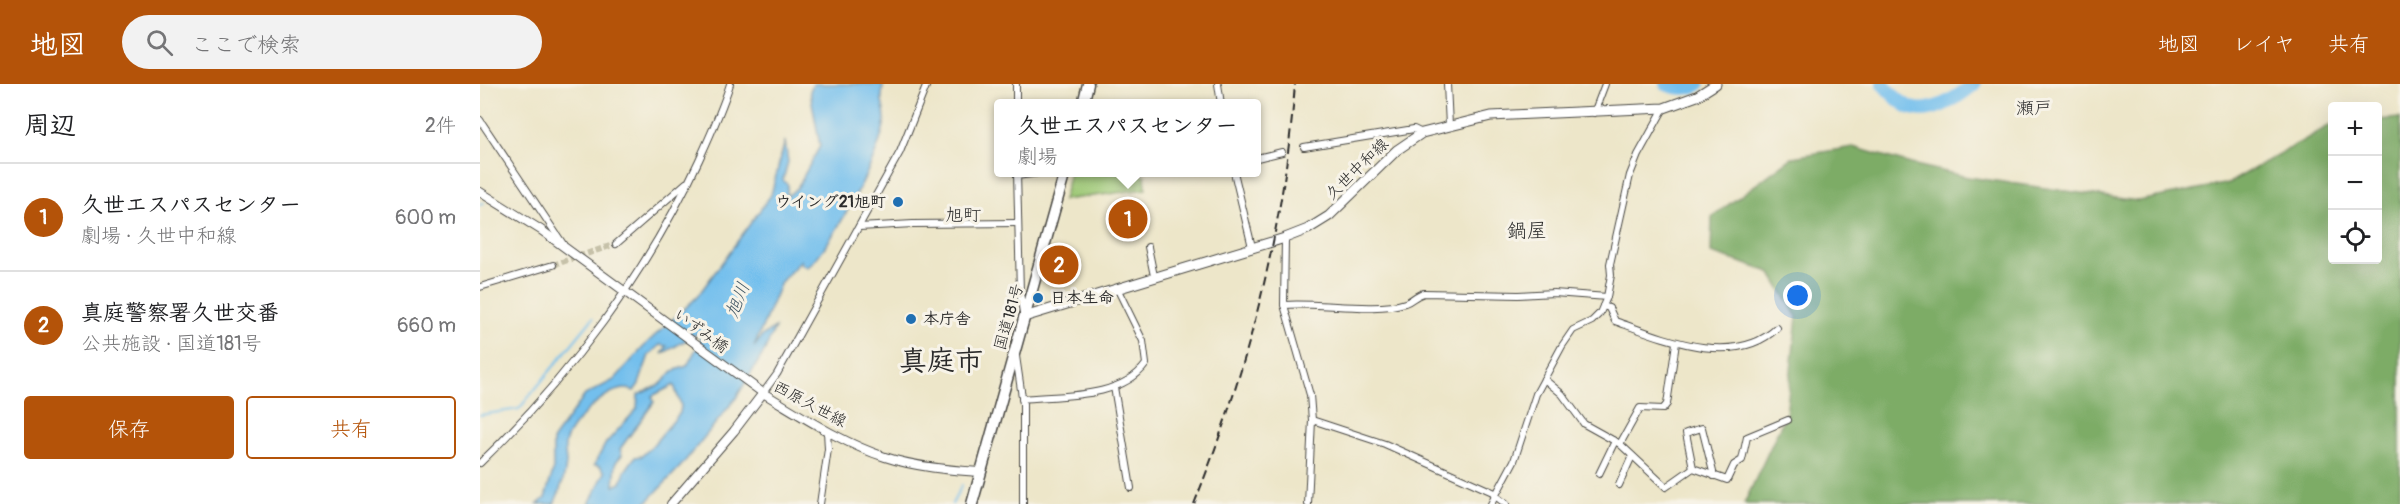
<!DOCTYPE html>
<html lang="ja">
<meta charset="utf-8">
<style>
body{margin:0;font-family:Pangolin,"Klee One",sans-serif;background:#f2f2f2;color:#202124}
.controls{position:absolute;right:18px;top:18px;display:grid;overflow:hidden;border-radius:6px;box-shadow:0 6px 24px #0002}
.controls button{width:54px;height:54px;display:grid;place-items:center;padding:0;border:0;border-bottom:2px solid #e0e0e0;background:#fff;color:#202124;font:30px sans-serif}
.you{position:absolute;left:1318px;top:212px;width:21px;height:21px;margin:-15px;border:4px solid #fff;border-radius:50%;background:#1a73e8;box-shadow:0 0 0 9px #1a73e833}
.badge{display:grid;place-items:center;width:39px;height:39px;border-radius:50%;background:#b45309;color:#fff;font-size:20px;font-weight:700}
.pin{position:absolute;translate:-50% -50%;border:3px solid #fff;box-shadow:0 2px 6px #0006}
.popup{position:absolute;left:514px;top:15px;width:267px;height:78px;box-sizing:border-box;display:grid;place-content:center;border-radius:6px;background:#fff;filter:drop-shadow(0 2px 4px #0005);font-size:20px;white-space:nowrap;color:#757577}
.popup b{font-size:22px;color:#202124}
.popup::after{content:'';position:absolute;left:50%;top:100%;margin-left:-12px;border:12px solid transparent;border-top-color:#fff}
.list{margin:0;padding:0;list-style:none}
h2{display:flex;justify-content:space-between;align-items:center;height:78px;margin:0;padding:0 24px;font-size:26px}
h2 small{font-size:20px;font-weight:400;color:#757577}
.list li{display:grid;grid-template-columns:39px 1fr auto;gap:18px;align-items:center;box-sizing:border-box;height:108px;padding:0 24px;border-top:2px solid #e0e0e0}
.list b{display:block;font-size:22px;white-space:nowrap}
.list p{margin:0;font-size:20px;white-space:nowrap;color:#757577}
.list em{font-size:20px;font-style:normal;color:#757577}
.actions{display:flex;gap:12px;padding:18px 24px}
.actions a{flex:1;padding:14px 0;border:2px solid #b45309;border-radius:6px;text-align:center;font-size:21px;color:#b45309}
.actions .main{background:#b45309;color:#fff}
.icon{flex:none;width:33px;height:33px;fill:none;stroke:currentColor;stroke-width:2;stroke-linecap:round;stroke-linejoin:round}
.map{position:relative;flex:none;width:1920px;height:420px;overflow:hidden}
header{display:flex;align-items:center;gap:36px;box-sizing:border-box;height:84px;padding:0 30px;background:#b45309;color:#fff}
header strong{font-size:28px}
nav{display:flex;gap:33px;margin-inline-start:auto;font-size:21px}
.search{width:420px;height:54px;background:#f2f2f2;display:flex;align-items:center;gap:15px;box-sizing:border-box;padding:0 21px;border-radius:33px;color:#757577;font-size:22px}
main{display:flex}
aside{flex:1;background:#fff}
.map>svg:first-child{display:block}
.green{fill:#9cc875;stroke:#647a50;stroke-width:1.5}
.forest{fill:#7dac66;stroke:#546c48;stroke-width:1.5}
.water{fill:#73bfed;stroke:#4f758c;stroke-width:1.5;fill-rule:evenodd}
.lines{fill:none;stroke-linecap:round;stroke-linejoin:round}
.stream{stroke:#73bfed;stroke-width:2}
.river{stroke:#73bfed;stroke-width:14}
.minor-tunnel{stroke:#c6c1a9;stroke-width:6;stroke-dasharray:6 3;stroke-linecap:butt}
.minor-casing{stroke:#484743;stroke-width:8}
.tertiary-casing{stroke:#484743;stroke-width:10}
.secondary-casing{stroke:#484743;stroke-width:10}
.primary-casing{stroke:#484743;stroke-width:11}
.trunk-casing{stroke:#484743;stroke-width:13}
.minor{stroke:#fff;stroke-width:6}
.tertiary{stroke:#fff;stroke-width:8}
.secondary{stroke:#fff;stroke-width:8}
.primary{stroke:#fff;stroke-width:9}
.trunk{stroke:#fff;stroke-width:10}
.rail{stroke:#2b2b2b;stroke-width:2;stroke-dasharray:9 4.5;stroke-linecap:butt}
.poi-dot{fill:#1f6fb2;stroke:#f7f3e8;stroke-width:2}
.labels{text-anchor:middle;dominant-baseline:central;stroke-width:6;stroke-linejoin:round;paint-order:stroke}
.street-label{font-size:16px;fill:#2b2b2b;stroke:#f7f3e8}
.poi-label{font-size:16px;font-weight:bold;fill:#2b2b2b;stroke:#f7f3e8;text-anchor:start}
.neighbourhood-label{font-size:18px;fill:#2b2b2b;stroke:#f7f3e8}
.water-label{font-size:18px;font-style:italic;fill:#415765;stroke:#f7f3e8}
.quarter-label{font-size:20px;fill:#2b2b2b;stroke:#f7f3e8}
.town-label{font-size:28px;font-weight:bold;fill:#2b2b2b;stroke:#f7f3e8}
</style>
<header>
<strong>地図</strong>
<div class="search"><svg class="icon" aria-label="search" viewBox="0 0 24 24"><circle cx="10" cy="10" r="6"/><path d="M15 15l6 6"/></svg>ここで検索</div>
<nav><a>地図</a><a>レイヤ</a><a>共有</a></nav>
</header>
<main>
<aside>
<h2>周辺<small>2件</small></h2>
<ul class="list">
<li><span class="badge">1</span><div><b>久世エスパスセンター</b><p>劇場 · 久世中和線</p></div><em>600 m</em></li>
<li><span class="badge">2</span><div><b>真庭警察署久世交番</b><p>公共施設 · 国道181号</p></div><em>660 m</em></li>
</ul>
<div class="actions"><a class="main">保存</a><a>共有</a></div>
</aside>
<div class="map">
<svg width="1920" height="420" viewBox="0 0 1920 420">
<rect width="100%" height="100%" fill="#f7f3e8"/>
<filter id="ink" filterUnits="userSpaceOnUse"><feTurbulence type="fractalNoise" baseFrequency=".0167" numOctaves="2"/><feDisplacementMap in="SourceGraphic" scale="12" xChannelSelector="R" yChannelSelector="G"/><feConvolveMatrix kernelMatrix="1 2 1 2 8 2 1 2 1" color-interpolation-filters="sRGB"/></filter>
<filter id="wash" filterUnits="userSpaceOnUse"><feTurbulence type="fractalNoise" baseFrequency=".008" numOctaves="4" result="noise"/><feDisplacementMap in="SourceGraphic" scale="24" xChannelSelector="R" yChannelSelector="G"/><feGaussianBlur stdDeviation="1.35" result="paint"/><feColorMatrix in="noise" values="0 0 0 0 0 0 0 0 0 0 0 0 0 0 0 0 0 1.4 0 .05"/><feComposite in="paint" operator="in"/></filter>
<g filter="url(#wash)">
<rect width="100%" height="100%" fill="#ede6c9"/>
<polygon class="green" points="657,89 657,91 665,91 666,105 583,116 590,89"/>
<polygon class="forest" points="1920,34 1920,420 1264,420 1306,330 1317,233 1290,188 1231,169 1232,133 1313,73 1373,63 1431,80 1488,93 1658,117 1749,99 1852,40 1852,176 1898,176 1898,36"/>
<path class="water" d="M333,0H403C403,6 401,13 402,18C404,25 406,34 404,41C397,77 354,158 328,183L322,181L321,176L301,198L274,263L283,251L295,244L284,268L256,314L201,382L165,420H109L125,388L120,382L114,381L126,359L157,325L158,311L181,300L193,287L207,282L221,256L218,249L182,270L187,262L180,261L169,271L159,300L154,307C132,296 93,337 86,356C83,363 86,372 86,380C85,394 80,407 74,420H58L65,414L73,387V355L105,311L134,296L168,258L217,213L291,111L305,57L308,78L303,96L308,101L306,113L317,104L340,62L330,7ZM194,301L201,322L200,329L172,362L162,372L155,373L145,387L141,399L134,402L136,378L142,371L140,365L174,318L172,312Z"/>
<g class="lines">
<g class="stream">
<polyline points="0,120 4,119"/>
<polyline points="0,331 39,325 113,234"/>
<polyline points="472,420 482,401"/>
</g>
<g class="river">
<path d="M1186,0C1194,4 1210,6 1218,0"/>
<path d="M1403,0C1409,7 1416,15 1424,20C1447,36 1477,14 1494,0"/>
</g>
</g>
</g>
<g filter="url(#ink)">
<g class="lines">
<polyline class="minor-tunnel" points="73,181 136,160"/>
<defs>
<g id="minor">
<polyline points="536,0 536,20"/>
<polyline points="738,0 741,20"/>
<polyline points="967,0 969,42"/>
<polyline points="1114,29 1125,0"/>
<polyline points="0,36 83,160"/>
<polyline points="824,63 934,45 942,49"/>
<polyline points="777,74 802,68"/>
<polyline points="537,88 540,208 543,229"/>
<polyline points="754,88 772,163"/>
<polyline points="537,92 566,88"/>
<polyline points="379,143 433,140 538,139"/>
<polyline points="805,154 804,221 830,311 832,336 828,420"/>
<polyline points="136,160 206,99"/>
<polyline points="668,163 674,192"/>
<polyline points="0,203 73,181"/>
<path d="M804,221C837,218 896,229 925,219C932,217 935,211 944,209L1038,211L1074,209L1127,213"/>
<path d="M1123,222L1129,224L1135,237C1182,254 1254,285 1297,244"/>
<polyline points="536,272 543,320 543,420"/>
<polyline points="1064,295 1082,310 1104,340 1140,360 1186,403 1213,384 1247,396 1254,381 1262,376 1267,353 1308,336"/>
<polyline points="634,303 651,404"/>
<polyline points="283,309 297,290 420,68 447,0"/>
<path d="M542,315C581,311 641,315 666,280L663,257L637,204"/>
<polyline points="832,336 905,360 1015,409"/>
<polyline points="1140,360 1160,324 1183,325 1187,320 1196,259"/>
<path d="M0,379C89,293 167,189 219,76C230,52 242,26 250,0"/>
<polyline points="1213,384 1206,349 1222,344 1234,392"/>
<polyline points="1119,390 1135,357"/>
<polyline points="1139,401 1152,372"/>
<polyline points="1014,411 1026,420"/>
<polyline points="340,420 348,365 347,347"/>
<polyline points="1011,420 1034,377 1056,310 1082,262 1093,246 1112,237 1120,229 1127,213 1131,191 1130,180 1150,91 1158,71 1184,24"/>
</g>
<polyline id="tertiary" points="0,108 61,146 283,309"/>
<path id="secondary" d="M191,420L254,347L283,309C322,332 362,359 405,373C435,383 470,386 500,388"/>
<polyline id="primary" points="544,233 805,154 828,145 849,132 917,66 942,49 1011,32 1184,24 1217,12 1236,0"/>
<g id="trunk">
<polyline points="603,20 608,0"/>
<polyline points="492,420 585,88"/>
</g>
</defs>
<use href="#minor" class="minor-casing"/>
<use href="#tertiary" class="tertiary-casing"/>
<use href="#secondary" class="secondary-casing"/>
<use href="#primary" class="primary-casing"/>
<use href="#trunk" class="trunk-casing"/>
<use href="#minor" class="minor"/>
<use href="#tertiary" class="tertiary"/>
<use href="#secondary" class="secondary"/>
<use href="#primary" class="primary"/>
<use href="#trunk" class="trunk"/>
<path class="rail" d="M714,420C768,286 804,144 815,0"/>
</g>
</g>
<g class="poi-dot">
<circle cx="418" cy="118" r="6"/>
<circle cx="558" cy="214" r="6"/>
<circle cx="431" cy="235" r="6"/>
</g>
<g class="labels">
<g class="street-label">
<text transform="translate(877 85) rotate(-44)">久世中和線</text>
<text transform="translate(529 233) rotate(-74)">国道181号</text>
<text transform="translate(221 247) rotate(36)">いずみ橋</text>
<text transform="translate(330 320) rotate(28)">西原久世線</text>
</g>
<g class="poi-label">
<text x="406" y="118" text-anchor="end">ウイング21旭町</text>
<text x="570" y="214">日本生命</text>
<text x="443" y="235">本庁舎</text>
</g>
<g class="neighbourhood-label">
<text x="1554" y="24">瀬戸</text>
<text x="483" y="131">旭町</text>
</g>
<g class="water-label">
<text transform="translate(258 216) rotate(-68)">旭川</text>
</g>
<g class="quarter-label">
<text x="1047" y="146">鍋屋</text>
</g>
<g class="town-label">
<text x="461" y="277">真庭市</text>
</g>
</g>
</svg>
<div class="controls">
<button>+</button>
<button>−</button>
<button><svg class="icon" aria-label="locate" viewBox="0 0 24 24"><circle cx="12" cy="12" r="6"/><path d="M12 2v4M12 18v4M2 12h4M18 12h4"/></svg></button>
</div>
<div class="you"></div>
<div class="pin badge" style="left:648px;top:135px">1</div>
<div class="popup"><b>久世エスパスセンター</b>劇場</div>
<div class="pin badge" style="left:579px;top:181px">2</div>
</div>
</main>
